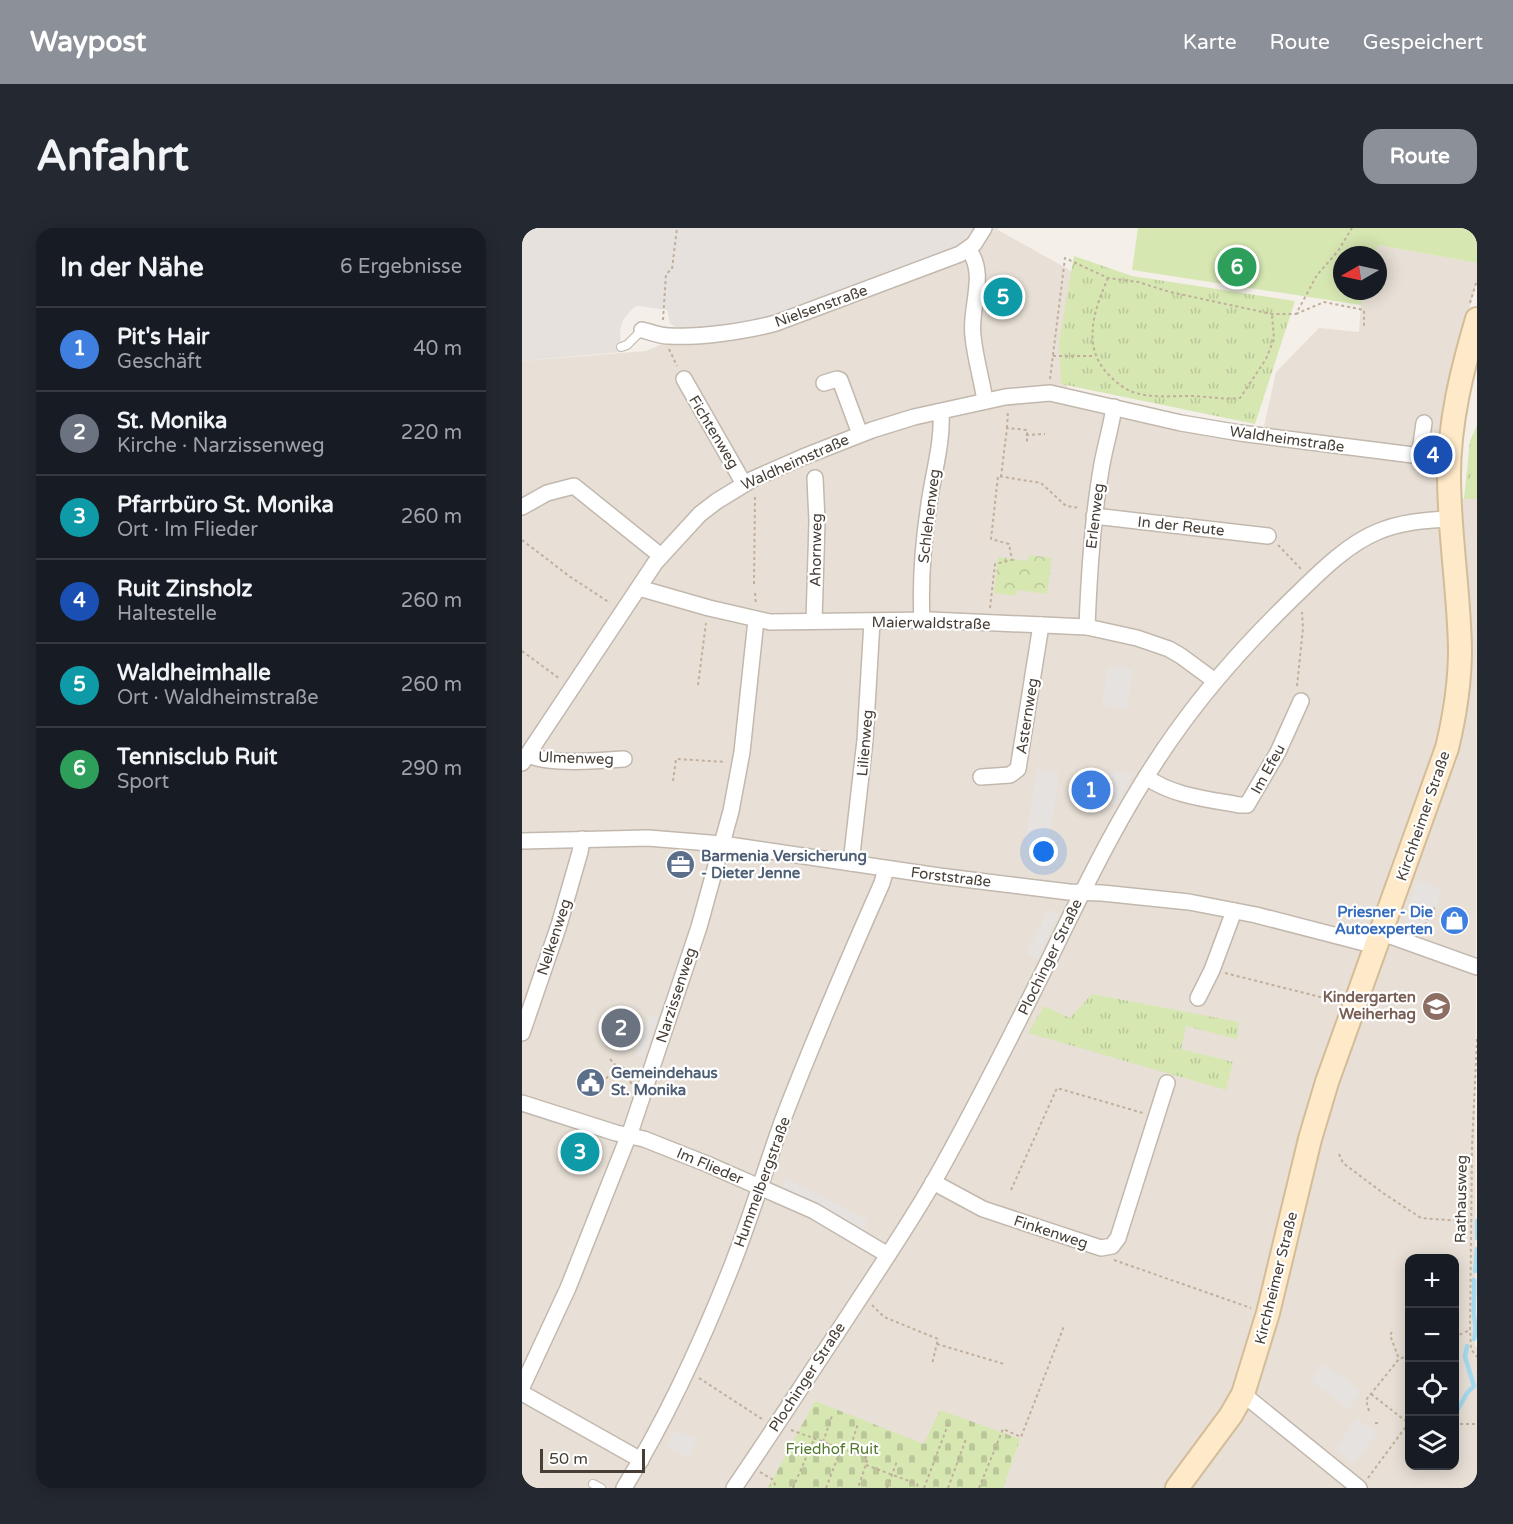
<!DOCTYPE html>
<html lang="de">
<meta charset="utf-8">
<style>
body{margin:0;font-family:"Varela Round",sans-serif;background:#242831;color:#f1f3f6}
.controls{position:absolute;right:18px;bottom:18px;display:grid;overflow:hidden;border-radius:12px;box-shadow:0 3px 15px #0003}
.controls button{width:54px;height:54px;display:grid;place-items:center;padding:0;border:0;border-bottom:2px solid #363941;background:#171b24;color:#f1f3f6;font:30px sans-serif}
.compass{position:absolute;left:811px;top:18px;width:54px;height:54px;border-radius:50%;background:#171b24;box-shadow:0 3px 15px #0003;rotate:261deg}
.scale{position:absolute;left:18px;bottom:15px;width:105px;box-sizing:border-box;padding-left:6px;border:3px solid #473f37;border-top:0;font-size:16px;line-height:21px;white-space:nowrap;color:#473f37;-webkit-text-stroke:4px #fff;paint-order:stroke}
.you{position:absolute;left:522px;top:624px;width:21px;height:21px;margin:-15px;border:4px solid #fff;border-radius:50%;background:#1a73e8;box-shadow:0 0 0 9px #1a73e833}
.badge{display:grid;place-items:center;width:39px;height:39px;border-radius:50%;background:#8c9099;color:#fff;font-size:20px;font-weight:700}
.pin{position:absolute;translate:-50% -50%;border:3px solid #fff;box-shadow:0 2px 6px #0006}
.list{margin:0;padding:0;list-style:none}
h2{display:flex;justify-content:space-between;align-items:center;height:78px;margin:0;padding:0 24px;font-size:26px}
h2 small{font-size:20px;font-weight:400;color:#9ea1a6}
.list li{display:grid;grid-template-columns:39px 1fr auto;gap:18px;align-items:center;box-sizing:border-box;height:84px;padding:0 24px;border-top:2px solid #363941}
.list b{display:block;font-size:22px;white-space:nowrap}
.list p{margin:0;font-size:20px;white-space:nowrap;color:#9ea1a6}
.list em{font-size:20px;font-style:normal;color:#9ea1a6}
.icon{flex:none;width:33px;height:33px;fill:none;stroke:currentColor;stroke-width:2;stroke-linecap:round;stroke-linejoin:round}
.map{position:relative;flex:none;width:955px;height:1260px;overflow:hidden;border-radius:18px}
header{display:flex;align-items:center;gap:36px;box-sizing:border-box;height:84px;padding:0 30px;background:#8c9099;color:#fff}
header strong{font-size:28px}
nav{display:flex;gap:33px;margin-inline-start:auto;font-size:21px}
.intro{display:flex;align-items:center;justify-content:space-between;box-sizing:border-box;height:144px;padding:0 36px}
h1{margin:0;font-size:42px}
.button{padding:15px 27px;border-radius:18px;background:#8c9099;color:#fff;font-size:21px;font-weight:700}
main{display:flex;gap:36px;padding:0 36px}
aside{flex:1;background:#171b24;border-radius:18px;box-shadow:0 3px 15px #0003}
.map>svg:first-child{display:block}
.residential{fill:#e8e0d6;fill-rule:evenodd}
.industrial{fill:#e6e1dd}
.grass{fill:url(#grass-tufts)}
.cemetery{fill:url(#cemetery-stones)}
.park{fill:url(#park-crowns)}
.pitch{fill:#d6e7b2}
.parking{fill:#e5e2e0}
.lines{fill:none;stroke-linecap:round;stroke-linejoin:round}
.stream{stroke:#a6daef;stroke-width:4.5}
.service-casing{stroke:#c2b8ae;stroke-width:10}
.minor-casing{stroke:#c2b8ae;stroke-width:18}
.secondary-casing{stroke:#d3bc99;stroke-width:26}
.path{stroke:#c1af9c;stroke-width:2;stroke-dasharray:3 3;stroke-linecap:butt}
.service{stroke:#fff;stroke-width:8}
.minor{stroke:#fff;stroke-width:15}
.secondary{stroke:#feeac8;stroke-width:22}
.labels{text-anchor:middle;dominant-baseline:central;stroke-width:4.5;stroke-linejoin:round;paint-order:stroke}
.street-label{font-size:15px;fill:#473f37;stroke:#fff}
.service-label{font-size:15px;font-weight:bold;fill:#4e5e75;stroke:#fff;text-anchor:start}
.shop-label{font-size:15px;font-weight:bold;fill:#366cbe;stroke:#fff;text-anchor:end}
.education-label{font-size:15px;font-weight:bold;fill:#785e54;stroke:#fff;text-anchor:end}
.park-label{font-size:15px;fill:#52792a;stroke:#fff}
</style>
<header>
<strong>Waypost</strong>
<nav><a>Karte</a><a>Route</a><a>Gespeichert</a></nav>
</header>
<div class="intro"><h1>Anfahrt</h1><a class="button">Route</a></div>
<main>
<aside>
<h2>In der Nähe<small>6 Ergebnisse</small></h2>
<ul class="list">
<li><span class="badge" style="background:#3f7fe0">1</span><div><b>Pit's Hair</b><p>Geschäft</p></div><em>40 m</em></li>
<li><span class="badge" style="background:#6b7280">2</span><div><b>St. Monika</b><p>Kirche · Narzissenweg</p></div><em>220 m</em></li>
<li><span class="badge" style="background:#0f9aa8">3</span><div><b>Pfarrbüro St. Monika</b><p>Ort · Im Flieder</p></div><em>260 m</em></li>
<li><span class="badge" style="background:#1a4fb4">4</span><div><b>Ruit Zinsholz</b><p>Haltestelle</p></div><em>260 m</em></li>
<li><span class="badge" style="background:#0f9aa8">5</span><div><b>Waldheimhalle</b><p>Ort · Waldheimstraße</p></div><em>260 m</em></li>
<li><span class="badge" style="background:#2e9e5b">6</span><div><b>Tennisclub Ruit</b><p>Sport</p></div><em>290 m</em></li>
</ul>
</aside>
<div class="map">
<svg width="955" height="1260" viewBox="0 0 955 1260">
<defs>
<pattern id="grass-tufts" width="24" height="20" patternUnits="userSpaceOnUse" patternTransform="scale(1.5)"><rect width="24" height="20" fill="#d6e7b2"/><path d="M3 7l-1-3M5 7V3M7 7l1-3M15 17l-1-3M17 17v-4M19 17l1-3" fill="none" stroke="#b9c79a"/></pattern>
<pattern id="cemetery-stones" width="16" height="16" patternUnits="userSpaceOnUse" patternTransform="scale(1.5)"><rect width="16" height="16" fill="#d6e7b2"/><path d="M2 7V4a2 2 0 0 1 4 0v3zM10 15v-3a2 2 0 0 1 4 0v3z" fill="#b9c79a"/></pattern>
<pattern id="park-crowns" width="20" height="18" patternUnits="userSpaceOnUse" patternTransform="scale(1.5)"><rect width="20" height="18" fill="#d6e7b2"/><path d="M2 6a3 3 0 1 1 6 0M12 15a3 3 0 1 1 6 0" fill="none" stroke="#b9c79a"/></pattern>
</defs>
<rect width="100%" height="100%" fill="#f4efe8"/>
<path class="residential" d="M476,2L553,45L544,177L738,217L754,144L797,100L837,104L839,77L843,63H856V27H853L856,17L955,35V53L928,147L919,197L913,247L942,271H955L953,1117L955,1119V1260H0V133L124,123L140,116L173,112L227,110ZM888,1030H932V1238H888Z"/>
<polygon class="industrial" points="0,0 476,0 476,2 225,96 156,101 148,95 145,82 116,78 111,80 101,92 98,102 99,124 0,133"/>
<g class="grass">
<polygon points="552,28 610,48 773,73 733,196 539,156 537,114"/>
<polygon points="955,197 955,271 942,271 948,213"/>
<polygon points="570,766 717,794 715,811 664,798 659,821 711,834 704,862 506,805 522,778 548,790"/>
</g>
<polygon class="cemetery" points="293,1173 402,1216 418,1182 498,1211 481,1260 246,1260"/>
<polygon class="park" points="507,327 530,330 525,366 495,362 494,368 472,365 476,329 506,333"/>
<polygon class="pitch" points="616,0 955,0 955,35 856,17 853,27 820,27 820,63 843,63 839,77 610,42"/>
<g class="parking">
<polygon points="586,438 611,441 605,481 580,477"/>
<polygon points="515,541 537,544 526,622 503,618"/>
<polygon points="582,543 611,546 594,577 577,574"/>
<polygon points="894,652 920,661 905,706 888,701 883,690"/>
<polygon points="527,681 537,686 515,731 505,726"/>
<polygon points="128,786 137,789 122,830 113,827"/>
<polygon points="264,950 346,993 341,1002 259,961"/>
<polygon points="802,1136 839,1163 827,1181 789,1153"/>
<polygon points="835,1191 855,1205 832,1235 813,1221"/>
<polygon points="152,1203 175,1211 166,1231 145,1218"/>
</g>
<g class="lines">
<g class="stream">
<polyline points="955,993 955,1010"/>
<polyline points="953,1043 955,1021"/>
<path d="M952,1052C953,1064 951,1075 952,1087C953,1096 955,1102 952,1111"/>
<polyline points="934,1185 945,1165 952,1158 943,1129 945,1118"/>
</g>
<defs>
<g id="service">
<polyline points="99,119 105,117 120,102"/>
<polyline points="71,1256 79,1260"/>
</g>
<g id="minor">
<path d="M446,21C466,46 447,80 451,108C453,130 460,152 463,173"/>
<path d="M120,102C129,104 138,108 147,108C177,110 225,103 254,95L438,26L452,16L462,0"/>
<polyline points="162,151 222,256"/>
<polyline points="302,155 315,151 318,152 338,206"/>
<polyline points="0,279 25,265 52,258 139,328"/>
<polyline points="572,288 746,308"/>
<polyline points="117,360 187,380 248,394 409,392 565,399 615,410 647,421 659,428 693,453"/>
<path d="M400,392C398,353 401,315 407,276C411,246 421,214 419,184"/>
<polyline points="292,393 295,293 293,250"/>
<path d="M565,399C567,347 570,294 579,242C582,221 589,201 592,179"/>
<path d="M6,527C29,537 77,533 102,531"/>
<polyline points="0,535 133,335 178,286 195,273 231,251 281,229 350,202 392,189 483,169 528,165 659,195 718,205 891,227 895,227 898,223 902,195"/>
<polyline points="459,549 488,547 496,541 519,397"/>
<path d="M624,549C651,568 685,571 717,577H725L756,524L779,473"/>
<polyline points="0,613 126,610 200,616 417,648 547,664 580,665 667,674 734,687 854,718"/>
<polyline points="329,635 343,512 350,394"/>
<polyline points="860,705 955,739"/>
<polyline points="676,770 690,742 712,683"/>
<polyline points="0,805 37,697 58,624 60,611"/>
<polyline points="0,875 94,905 122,911 185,936 292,983 366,1027"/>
<polyline points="411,954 461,981 579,1020 590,1018 596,1010 645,855"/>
<polyline points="0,1159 46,1060 110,899 177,699 209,583 220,524 234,392"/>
<polyline points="0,1165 119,1232"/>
<polyline points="721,1166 837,1260"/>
<path d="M102,1260C145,1190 179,1116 209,1040C228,992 243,942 260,894C291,813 325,734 360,655L364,641"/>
<path d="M212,1260C247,1209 281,1156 315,1105C348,1054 382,1005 412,953C453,881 490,806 527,732C565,654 603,575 654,504C688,456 726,414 768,373C794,348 822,318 855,304C878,294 904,292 928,291"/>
</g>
<path id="secondary" d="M655,1260L709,1187L721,1166L746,1085L788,911L805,854L925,520C933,487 938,454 938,421C937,363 927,305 927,248C927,194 940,142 955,91"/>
</defs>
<use href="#service" class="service-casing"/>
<use href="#minor" class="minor-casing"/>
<use href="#secondary" class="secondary-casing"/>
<g class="path">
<path d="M586,50C572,82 559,119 587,147C595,155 603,162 614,165C631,170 650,168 668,168C685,168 701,172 718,170L744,131L752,111L750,86"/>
<polyline points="948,75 955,52"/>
<polyline points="774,86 802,74 842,82 842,99"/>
<polyline points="141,92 144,46 150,41 155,0"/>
<polyline points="147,121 155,138"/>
<polyline points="531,128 572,128"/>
<polyline points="528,151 543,30 586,50 616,54 648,64 750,86 774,86 795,47 816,23 830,0"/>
<polyline points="485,200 486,182"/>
<polyline points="504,207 523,206"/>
<polyline points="479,249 485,200 505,202 505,214"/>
<polyline points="0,312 47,348 88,375"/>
<polyline points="756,317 779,341"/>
<polyline points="232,356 233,266"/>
<polyline points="233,365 234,377"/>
<polyline points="468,380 473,336 490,332 487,316 469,311 476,248 519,255 544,278 558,280"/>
<polyline points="0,423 38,451"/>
<polyline points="176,457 184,395"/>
<polyline points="775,458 781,400 780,384"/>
<polyline points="151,553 154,531 204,534"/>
<polyline points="901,703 909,682 913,680"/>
<polyline points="703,745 814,773"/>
<polyline points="955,811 950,919 948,1102 949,1121 955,1129"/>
<polyline points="88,831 110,856"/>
<polyline points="78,861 93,837 102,840 113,848"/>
<polyline points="817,926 821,935 861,965 899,990 950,994"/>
<polyline points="489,962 535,860 621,885"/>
<polyline points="592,1032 729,1080"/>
<polyline points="350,1077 362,1089 416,1111 410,1136"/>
<polyline points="870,1104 868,1107 877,1131"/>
<polyline points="932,1109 948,1102"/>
<polyline points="415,1116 482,1136"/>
<polyline points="177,1150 240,1191"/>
<polyline points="849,1166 885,1194"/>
<polyline points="847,1183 844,1172 877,1131 888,1127"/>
<polyline points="853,1195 856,1195"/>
<polyline points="932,1196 955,1196"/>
<polyline points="269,1202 346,1230 336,1260"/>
<polyline points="301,1214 310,1188"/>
<polyline points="327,1223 336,1196"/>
<polyline points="344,1237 395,1256 396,1260"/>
<polyline points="238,1244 250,1251 255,1260"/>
<polyline points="846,1250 888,1193"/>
<polyline points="271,1260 292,1211"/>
<polyline points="304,1260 319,1221"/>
<polyline points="365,1260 375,1233"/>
<polyline points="402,1260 427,1194"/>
<polyline points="426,1260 444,1211"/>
<polyline points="457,1260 481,1201 499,1209 542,1098"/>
</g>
<use href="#service" class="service"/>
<use href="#minor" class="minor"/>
<use href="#secondary" class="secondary"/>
</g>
<defs>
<symbol id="office-disc" viewBox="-11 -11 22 22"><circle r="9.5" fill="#5c6f8a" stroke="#fff"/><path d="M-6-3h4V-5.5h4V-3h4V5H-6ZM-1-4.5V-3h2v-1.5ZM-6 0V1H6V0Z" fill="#fff"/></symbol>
<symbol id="shop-disc" viewBox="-11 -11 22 22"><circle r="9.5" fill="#3f7fe0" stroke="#fff"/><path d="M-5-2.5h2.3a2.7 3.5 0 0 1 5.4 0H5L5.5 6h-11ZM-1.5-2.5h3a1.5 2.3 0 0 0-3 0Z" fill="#fff"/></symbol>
<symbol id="school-disc" viewBox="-11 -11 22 22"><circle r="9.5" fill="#8d6e63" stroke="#fff"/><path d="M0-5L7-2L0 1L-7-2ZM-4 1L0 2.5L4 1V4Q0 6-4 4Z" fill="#fff"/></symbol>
<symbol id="civic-disc" viewBox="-11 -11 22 22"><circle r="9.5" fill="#5c6f8a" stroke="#fff"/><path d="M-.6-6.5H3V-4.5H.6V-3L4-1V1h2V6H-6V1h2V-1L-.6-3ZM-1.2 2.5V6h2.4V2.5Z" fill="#fff"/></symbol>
</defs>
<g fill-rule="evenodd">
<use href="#office-disc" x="142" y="620" width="33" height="33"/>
<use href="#shop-disc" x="916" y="676" width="33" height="33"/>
<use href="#school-disc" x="898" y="762" width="33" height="33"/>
<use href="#civic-disc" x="52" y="838" width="33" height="33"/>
</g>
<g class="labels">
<g class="street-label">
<text transform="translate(299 78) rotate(-20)">Nielsenstraße</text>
<text transform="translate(192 204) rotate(59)">Fichtenweg</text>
<text transform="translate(765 211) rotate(8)">Waldheimstraße</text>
<text transform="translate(273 234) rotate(-24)">Waldheimstraße</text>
<text transform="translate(407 288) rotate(-83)">Schlehenweg</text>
<text transform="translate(573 288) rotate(-83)">Erlenweg</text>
<text transform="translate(659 298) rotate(6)">In der Reute</text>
<text transform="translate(294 322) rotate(-89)">Ahornweg</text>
<text transform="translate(409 395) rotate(1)">Maierwaldstraße</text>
<text transform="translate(505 488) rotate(-81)">Asternweg</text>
<text transform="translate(343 515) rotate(-85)">Lilienweg</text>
<text transform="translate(54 530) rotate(2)">Ulmenweg</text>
<text transform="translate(746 541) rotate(-61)">Im Efeu</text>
<text transform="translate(901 588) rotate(-71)">Kirchheimer Straße</text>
<text transform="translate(429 649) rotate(7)">Forststraße</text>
<text transform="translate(32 709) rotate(-72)">Nelkenweg</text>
<text transform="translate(528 729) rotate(-64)">Plochinger Straße</text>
<text transform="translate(154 767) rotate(-72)">Narzissenweg</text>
<text transform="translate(188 938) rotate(23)">Im Flieder</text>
<text transform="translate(240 954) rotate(-70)">Hummelbergstraße</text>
<text transform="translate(939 971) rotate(-89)">Rathausweg</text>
<text transform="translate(529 1004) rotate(18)">Finkenweg</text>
<text transform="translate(754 1050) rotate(-76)">Kirchheimer Straße</text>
<text transform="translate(285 1149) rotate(-57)">Plochinger Straße</text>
</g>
<g class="service-label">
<text x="179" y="628">Barmenia Versicherung<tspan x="179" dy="17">- Dieter Jenne</tspan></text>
<text x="89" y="845">Gemeindehaus<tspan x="89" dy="17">St. Monika</tspan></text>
</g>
<g class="shop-label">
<text x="911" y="684">Priesner - Die<tspan x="911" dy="17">Autoexperten</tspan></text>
</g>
<g class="education-label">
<text x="894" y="769">Kindergarten<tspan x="894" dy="17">Weiherhag</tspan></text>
</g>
<g class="park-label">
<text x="310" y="1221">Friedhof Ruit</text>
</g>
</g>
</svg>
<div class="controls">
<button>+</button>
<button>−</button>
<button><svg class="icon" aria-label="locate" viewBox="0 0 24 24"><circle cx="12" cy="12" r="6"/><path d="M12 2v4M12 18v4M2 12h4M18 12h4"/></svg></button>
<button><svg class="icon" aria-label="layers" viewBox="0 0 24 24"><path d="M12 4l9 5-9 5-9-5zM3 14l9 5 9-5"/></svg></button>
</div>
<svg class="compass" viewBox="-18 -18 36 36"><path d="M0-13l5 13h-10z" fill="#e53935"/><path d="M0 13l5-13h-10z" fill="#9ea1a6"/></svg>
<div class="scale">50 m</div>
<div class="you"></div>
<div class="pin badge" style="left:569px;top:562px;background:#3f7fe0">1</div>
<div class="pin badge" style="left:99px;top:800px;background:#6b7280">2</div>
<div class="pin badge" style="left:58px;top:924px;background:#0f9aa8">3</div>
<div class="pin badge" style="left:911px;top:227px;background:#1a4fb4">4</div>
<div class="pin badge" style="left:481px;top:69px;background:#0f9aa8">5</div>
<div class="pin badge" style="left:715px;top:39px;background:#2e9e5b">6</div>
</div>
</main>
